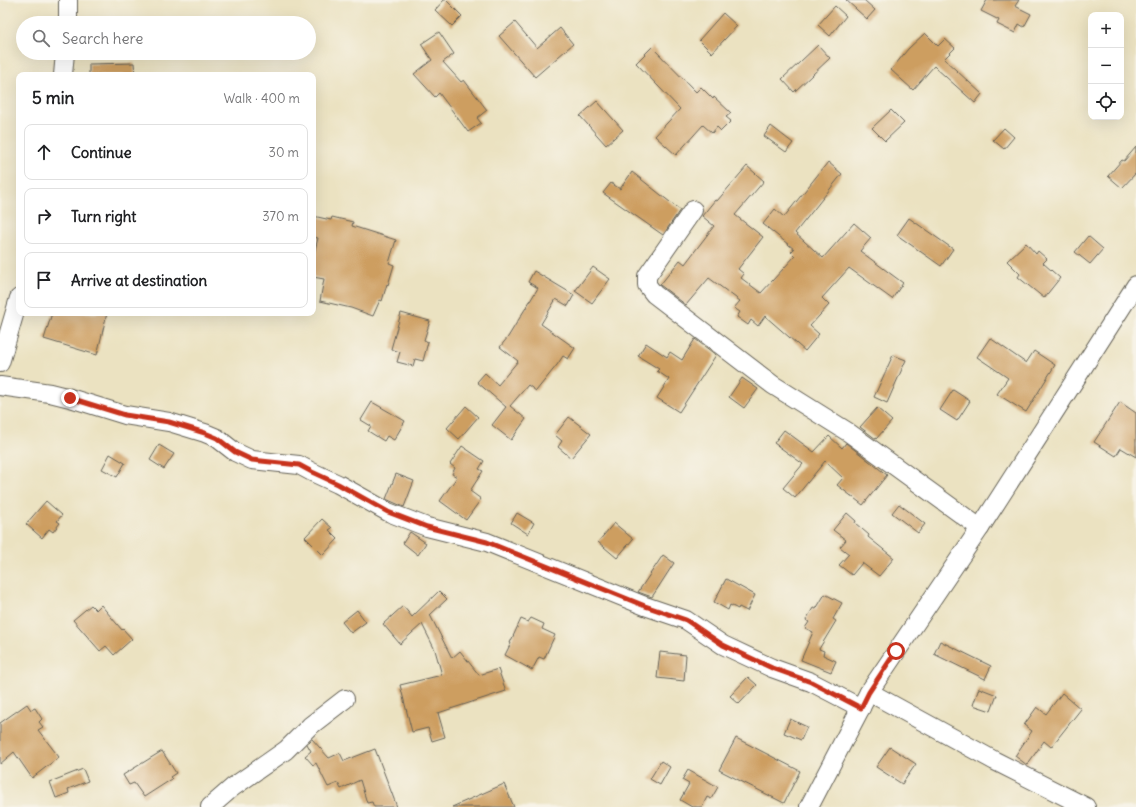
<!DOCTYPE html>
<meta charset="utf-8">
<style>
body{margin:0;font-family:Delius,sans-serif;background:#f6f6f6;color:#202124}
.controls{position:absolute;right:12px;top:12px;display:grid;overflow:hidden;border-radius:8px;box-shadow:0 4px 16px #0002}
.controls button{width:36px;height:36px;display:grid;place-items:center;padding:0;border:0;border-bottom:1px solid #e0e0e0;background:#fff;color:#202124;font:20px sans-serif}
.stop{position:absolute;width:12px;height:12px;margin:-9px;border:3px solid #c8321e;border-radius:50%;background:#fff}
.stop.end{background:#c8321e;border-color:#fff;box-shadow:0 1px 4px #0008}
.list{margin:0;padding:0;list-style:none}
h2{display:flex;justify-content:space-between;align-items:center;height:52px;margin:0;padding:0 16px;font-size:17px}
h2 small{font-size:13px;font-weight:400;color:#757577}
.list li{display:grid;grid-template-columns:26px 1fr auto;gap:12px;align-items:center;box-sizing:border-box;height:56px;margin:0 8px 8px;padding:0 8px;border:1px solid #e0e0e0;border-radius:8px}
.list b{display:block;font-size:15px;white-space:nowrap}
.list em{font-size:13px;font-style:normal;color:#757577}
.icon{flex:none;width:22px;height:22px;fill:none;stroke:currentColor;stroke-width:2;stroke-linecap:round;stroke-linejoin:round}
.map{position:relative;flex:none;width:1136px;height:807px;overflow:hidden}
.search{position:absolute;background:#fff;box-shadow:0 4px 16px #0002;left:16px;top:16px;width:300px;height:44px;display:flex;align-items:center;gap:10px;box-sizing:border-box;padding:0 14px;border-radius:22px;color:#757577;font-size:15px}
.panel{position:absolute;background:#fff;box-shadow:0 4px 16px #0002;left:16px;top:72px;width:300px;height:244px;border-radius:8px}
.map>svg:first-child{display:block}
.building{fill:#cd9e61}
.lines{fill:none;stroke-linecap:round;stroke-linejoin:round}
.minor-casing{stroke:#646156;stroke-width:20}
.minor{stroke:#fff;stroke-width:18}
.route{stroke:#c8321e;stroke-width:5}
</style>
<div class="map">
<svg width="1136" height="807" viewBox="0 0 1136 807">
<rect width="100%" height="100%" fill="#f7f3e8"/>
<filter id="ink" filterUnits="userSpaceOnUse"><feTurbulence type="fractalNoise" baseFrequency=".025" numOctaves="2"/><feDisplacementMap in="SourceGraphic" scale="8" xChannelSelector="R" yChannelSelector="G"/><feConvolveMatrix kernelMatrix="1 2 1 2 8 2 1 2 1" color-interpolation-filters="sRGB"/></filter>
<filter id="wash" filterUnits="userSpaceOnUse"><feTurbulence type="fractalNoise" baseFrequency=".012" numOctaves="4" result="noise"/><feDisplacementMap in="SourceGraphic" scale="16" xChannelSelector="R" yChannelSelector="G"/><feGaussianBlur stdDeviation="0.9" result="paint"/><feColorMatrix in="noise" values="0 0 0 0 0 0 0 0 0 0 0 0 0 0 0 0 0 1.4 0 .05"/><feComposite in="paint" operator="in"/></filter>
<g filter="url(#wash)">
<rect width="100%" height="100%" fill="#ebe2c1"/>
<g id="blocks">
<g class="building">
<polygon points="444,0 446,0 462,16 452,26 435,10"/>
<polygon points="846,0 864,0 875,10 867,19"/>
<polygon points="987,0 1019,0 1015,6 1031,14 1024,27 1019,24 1015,33 997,24 999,20 981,11"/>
<polygon points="835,6 846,16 830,36 818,25"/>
<polygon points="723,13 737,26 712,53 699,40"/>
<polygon points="515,22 537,48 560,28 573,44 535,77 499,36"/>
<polygon points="439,32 454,54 443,62 461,82 464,80 487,110 477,118 481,123 468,132 439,93 435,97 414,74 432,60 421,44"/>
<polygon points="925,33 938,46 945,39 955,48 944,59 982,94 975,103 936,68 934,66 913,90 891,70 908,49"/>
<polygon points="818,45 830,58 794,92 782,79"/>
<polygon points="652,47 696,92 701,87 713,99 714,97 731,113 726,117 731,121 721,131 717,127 712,133 703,125 676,155 655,136 680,109 636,63"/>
<polygon points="134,63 135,75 89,75 89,64"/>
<polygon points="597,101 623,130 606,145 580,116"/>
<polygon points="891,110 904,123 885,141 872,128"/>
<polygon points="771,126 793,143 786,152 764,136"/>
<polygon points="1004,128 1014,137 1004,149 993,140"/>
<polygon points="1136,147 1136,173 1122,188 1108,176 1122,160 1124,161"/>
<polygon points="828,162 842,174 795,233 823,258 854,223 871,238 860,251 903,283 892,299 849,268 822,298 829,305 810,326 819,334 805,351 765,316 758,326 751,320 748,325 737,317 740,312 734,308 740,301 709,278 686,305 660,285 680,260 685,264 714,226 702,216 715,200 717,201 747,166 764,181 735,215 763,237 738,269 744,274 741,278 761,293 795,256 791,252 794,249 763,224 775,209 784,217"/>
<polygon points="632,172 680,210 663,235 603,193 611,183 620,189"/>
<polygon points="313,216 331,220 332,217 353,222 352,226 396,240 389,263 394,265 388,285 387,284 382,301 380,300 373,316 351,308 320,301 324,279 313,277 313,258 318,238 313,237"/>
<polygon points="909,218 953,249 941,266 897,235"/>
<polygon points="1088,236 1103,249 1090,264 1075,252"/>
<polygon points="1026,243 1036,254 1038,251 1047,259 1043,263 1060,278 1044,298 1018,277 1020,274 1007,261"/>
<polygon points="593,267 610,279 592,303 575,291"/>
<polygon points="534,271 574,295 568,306 556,299 541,324 575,348 568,359 563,356 557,365 536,391 528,385 510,406 526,419 511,440 492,425 506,407 477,382 485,373 498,385 518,361 500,347 508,337 538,288 528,282"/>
<polygon points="52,313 107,313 97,355 44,339"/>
<polygon points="401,313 430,321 424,340 428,342 423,361 415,359 413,366 397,362 400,352 391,349"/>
<polygon points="990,338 1026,363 1034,351 1055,365 1026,412 997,394 1008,378 977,357"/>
<polygon points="695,339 716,355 679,412 657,398 669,379 657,371 659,369 638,356 646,343 667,357 670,352 682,360"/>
<polygon points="893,355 906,360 887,403 874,397"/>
<polygon points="742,378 758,389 744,408 729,397"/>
<polygon points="953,390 970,401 957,421 940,410"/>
<polygon points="372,402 405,421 394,440 387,436 384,441 368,431 371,426 361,420"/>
<polygon points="1120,402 1136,413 1136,457 1121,448 1116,456 1094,442"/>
<polygon points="466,406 478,417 459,439 447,428"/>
<polygon points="877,408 892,421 876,439 860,427"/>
<polygon points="569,417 591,434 571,458 558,447 562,441 555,435"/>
<polygon points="784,430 814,452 829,436 842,448 846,443 887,475 863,505 837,485 843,478 825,461 795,498 783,488 803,464 774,443"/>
<polygon points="159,445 174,454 164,469 150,460"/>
<polygon points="462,446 484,461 479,469 483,471 470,491 481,499 466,520 440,501 457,477 452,474 455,468 450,464"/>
<polygon points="110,454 125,463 117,477 102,469"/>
<polygon points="396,474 414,481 404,507 386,499"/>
<polygon points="46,501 62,515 57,521 60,523 53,532 49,529 42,538 26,524"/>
<polygon points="899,504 925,524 918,533 892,513"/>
<polygon points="517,513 534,523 528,534 511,523"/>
<polygon points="847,513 856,521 855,523 869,535 868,537 894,558 879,576 862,563 852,575 839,565 849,554 840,547 846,540 833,530"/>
<polygon points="322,519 332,528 329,530 338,539 323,555 305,537"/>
<polygon points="614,523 633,539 617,558 598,542"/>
<polygon points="410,532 426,543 418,555 403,543"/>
<polygon points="663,555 674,563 652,597 638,592"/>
<polygon points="726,579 755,595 747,611 739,607 738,609 730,605 728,610 714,602"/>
<polygon points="439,591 447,599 430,615 452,658 460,651 479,675 498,669 506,691 438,713 445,737 432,741 428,728 412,732 400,685 442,675 435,650 422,624 400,644 383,624 403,606 412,617"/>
<polygon points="825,594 842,603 833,619 836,621 819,649 824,651 823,655 836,661 831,672 801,660 813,632 805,628 809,622 806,620 813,608 816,609"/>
<polygon points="91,605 96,610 101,605 122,630 123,629 132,639 114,655 106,646 100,651 73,620"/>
<polygon points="357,610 366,622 351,633 342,622"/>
<polygon points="531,618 544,624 542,629 555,635 544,659 539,657 532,670 505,655 511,643 510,643 521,619 528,622"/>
<polygon points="940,641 991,666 985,679 934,654"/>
<polygon points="660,652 686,655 684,681 657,678"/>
<polygon points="748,677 757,685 739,704 730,696"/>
<polygon points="979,688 997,695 991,711 973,705"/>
<polygon points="1062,693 1081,709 1051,747 1044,741 1027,765 1015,756 1032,731 1024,725 1037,707 1046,714"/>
<polygon points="27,704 31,710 35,708 42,719 39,722 43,727 38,730 59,757 32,778 14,752 0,764 0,723"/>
<polygon points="790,719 807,727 801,740 784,733"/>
<polygon points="736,738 800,771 784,803 719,770"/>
<polygon points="312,739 329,758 340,753 344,761 375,749 397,807 374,807 372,802 367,803 360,780 341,789 338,783 328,787 316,763 313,765 305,756 311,751 307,744"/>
<polygon points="890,747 916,764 902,784 876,767"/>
<polygon points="162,751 176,773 170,777 172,779 144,797 134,783 129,785 123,775"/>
<polygon points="661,761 670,767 660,785 650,779"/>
<polygon points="83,769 88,781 68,789 69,793 56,798 50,782"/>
<polygon points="688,770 718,787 711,799 707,797 702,807 692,807 680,800 689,784 682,780"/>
<polygon points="504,784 514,807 452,807"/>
</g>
</g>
</g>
<g filter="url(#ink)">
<use href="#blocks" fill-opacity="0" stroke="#646156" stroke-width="1"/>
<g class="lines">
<defs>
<g id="minor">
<polyline points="68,23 68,0"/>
<polyline points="63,75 65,53"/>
<polyline points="693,210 647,276 647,285 654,294 773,385 848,432 980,528"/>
<polyline points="0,363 19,298"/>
<polyline points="0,386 50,393 70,398 125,415 169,422 205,433 217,438 235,452 252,460 299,465 312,472 338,484 388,512 427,527 487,542 645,606 686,620 723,645 772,668 811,682 861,708"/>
<polyline points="869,692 995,761 1086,807"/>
<polyline points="210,807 233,787 286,750 310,726 345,699"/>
<polyline points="809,807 869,692 980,528 1136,285"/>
</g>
</defs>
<use href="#minor" class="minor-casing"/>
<use href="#minor" class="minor"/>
</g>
</g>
<g class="lines" filter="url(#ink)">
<polyline class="route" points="70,398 125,415 169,422 205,433 217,438 235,452 252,460 299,465 312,472 338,484 388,512 427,527 487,542 645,606 686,620 723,645 772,668 811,682 861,708 869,692 896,651"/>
</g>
</svg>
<div class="controls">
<button>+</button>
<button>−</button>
<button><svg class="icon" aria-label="locate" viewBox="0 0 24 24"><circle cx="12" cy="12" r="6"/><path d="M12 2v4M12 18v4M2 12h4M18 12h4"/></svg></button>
</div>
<div class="stop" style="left:896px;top:651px"></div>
<div class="stop end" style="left:70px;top:398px"></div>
<div class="search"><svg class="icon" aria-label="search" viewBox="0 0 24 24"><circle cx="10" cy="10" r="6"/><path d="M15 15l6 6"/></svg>Search here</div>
<section class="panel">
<h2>5 min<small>Walk · 400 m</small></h2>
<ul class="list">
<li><svg class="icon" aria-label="ahead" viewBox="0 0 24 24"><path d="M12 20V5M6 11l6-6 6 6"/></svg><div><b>Continue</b></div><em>30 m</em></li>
<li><svg class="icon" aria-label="right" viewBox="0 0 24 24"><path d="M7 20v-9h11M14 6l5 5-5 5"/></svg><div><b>Turn right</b></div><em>370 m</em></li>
<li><svg class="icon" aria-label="arrive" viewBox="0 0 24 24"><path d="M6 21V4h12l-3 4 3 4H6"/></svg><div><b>Arrive at destination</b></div></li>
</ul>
</section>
</div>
